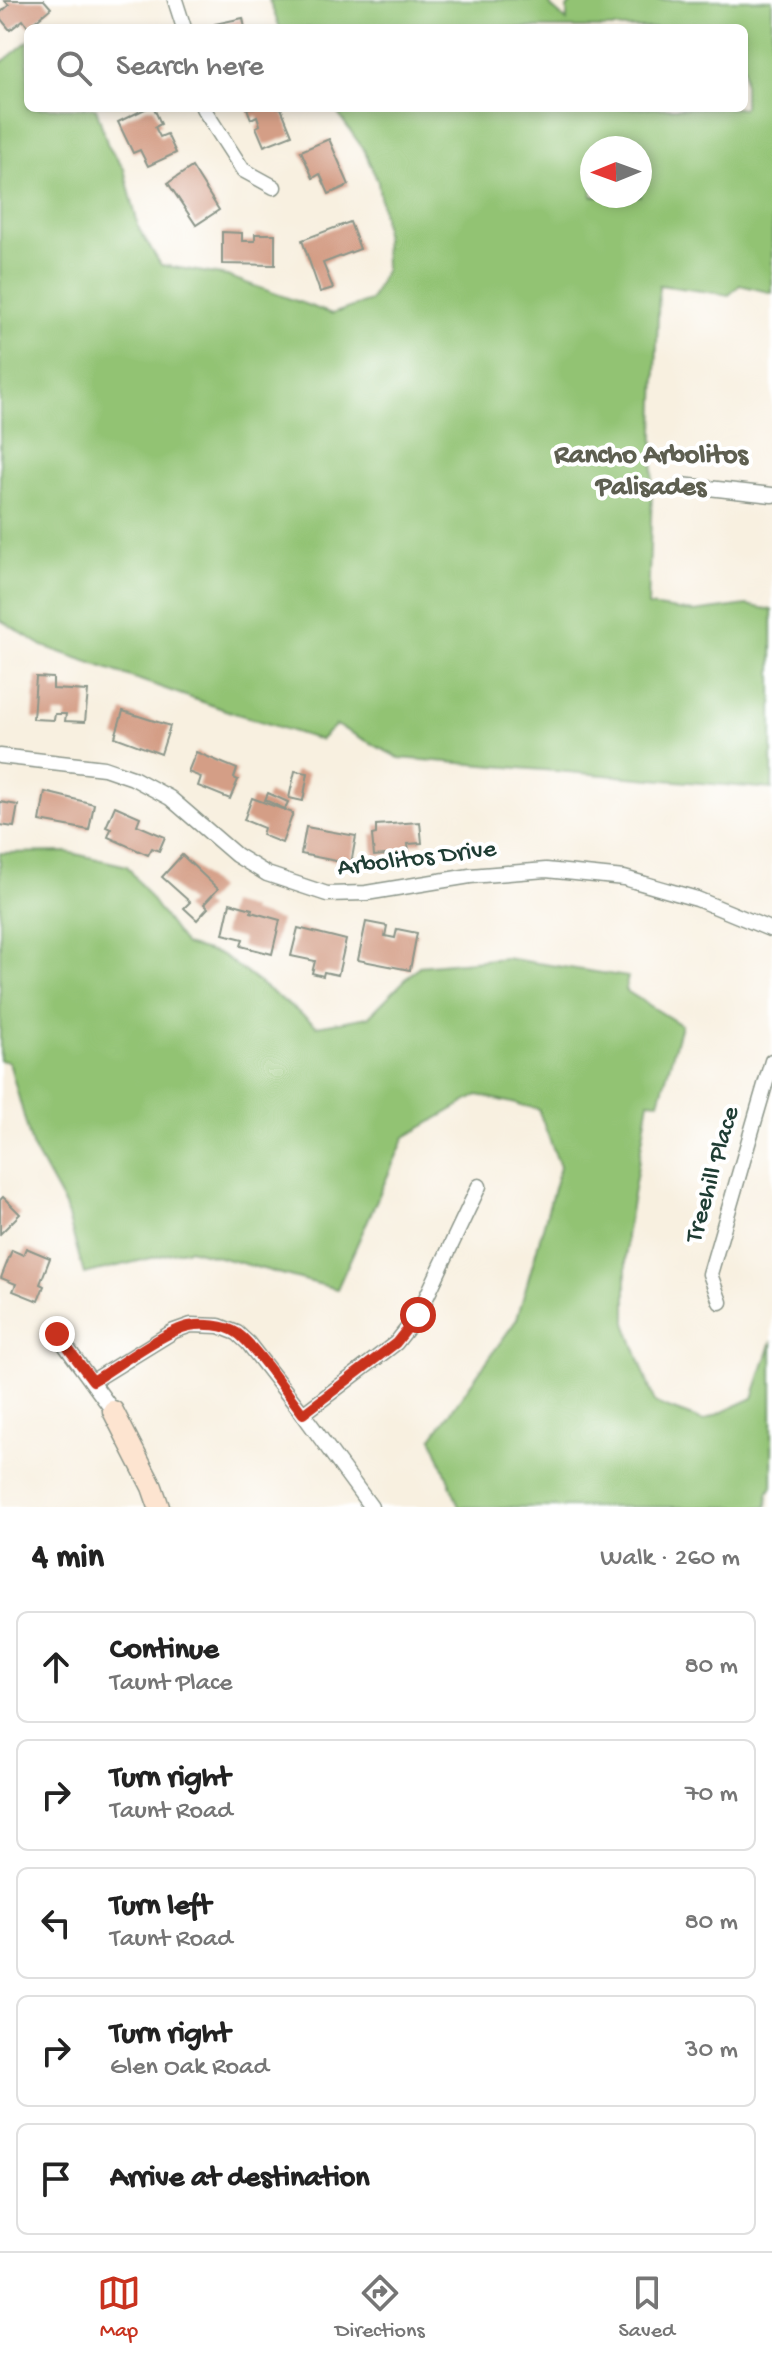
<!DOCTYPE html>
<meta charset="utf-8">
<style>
body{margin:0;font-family:"Gochi Hand",sans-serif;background:#f2f2f2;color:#222}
.compass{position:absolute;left:580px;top:136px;width:72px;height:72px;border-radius:50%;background:#fff;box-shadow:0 4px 12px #0003;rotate:269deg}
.stop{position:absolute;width:24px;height:24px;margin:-18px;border:6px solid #c8321e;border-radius:50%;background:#fff}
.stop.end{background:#c8321e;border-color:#fff;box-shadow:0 2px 8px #0008}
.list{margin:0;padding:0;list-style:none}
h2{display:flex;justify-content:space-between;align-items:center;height:104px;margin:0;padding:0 32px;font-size:34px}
h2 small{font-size:26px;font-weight:400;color:#767676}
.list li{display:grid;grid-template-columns:52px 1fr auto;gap:24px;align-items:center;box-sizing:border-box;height:112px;margin:0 16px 16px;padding:0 16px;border:2px solid #e0e0e0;border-radius:12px}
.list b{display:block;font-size:30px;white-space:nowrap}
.list p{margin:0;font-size:26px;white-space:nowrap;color:#767676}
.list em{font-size:26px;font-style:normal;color:#767676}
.icon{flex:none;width:44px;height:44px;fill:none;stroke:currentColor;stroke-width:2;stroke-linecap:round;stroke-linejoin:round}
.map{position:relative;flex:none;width:772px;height:1507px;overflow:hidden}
.search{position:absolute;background:#fff;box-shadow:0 4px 12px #0003;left:24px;right:24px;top:24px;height:88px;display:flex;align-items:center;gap:20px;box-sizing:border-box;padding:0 28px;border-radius:12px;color:#767676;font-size:30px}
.sheet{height:744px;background:#fff}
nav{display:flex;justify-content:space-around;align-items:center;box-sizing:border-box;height:112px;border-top:2px solid #e0e0e0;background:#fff;font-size:22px;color:#767676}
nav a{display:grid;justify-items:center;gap:4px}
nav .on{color:#c8321e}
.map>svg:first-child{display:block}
.green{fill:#92c373;stroke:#588054;stroke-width:2;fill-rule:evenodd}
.building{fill:#d49e86}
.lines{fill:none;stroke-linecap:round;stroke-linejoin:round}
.street-casing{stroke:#8c968a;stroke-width:17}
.secondary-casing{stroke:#8c968a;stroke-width:23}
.street{stroke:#fff;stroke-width:14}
.secondary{stroke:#fde4d0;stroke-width:20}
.route{stroke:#c8321e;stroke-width:10}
.labels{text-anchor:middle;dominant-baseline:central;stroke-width:8;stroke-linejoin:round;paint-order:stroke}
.street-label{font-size:26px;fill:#1f3d34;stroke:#fff}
.neighbourhood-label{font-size:28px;font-weight:bold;fill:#5e5f51;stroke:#fff}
</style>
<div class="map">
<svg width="772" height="1507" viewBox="0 0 772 1507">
<rect width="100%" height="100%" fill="#fff"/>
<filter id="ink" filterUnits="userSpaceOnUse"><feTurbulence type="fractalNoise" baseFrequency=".0125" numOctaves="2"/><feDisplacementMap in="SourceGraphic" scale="16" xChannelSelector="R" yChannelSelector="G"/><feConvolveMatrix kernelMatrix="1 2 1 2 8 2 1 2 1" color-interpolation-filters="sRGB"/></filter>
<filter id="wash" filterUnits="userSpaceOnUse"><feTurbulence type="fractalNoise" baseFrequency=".006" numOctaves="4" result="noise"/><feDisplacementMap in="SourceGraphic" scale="32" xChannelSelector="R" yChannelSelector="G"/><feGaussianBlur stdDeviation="1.8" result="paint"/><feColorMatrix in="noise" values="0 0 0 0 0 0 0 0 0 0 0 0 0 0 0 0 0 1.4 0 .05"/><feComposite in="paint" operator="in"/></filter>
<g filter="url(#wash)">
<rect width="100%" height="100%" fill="#f8f0e0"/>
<g class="green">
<path d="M269,0H549L551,7L567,21V8L574,0H772V293L740,285L729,295L659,285L648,606L694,612L747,605L772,610V789L399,758L336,725L320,740L231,712L43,646L0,620V64L28,41V108H96L108,146L124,169L139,229L161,265L227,276L332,314L370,301L385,271L384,224L378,182L364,150L334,108H744V28H280ZM592,148H640V196H592Z"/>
<polygon points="67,852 127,866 185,945 222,955 317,1026 368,1017 419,966 505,958 628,977 625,990 681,1025 659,1102 649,1101 626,1236 626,1323 655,1403 703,1421 753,1398 772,1341 772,1486 768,1494 767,1507 459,1507 432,1438 517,1319 560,1167 538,1109 478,1095 405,1137 337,1289 189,1249 84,1274 65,1206 32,1146 9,1062 0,1060 0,853"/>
</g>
<g id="blocks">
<g class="building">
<polygon points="4,0 44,0 51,8 28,27 23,20 10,30 0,18 0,13 9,5"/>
<polygon points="243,18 245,28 216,28 215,24"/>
<polygon points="147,108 154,108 161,124 155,127 160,137 167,134 176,153 148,166 140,150 133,153 118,122"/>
<polygon points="247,108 281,108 292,135 264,146 256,127 260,125 257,116 251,119"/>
<polygon points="329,139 349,185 329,194 320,174 313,178 301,151"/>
<polygon points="192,167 219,210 196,225 168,183"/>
<polygon points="350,222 360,249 323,263 333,288 320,292 302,240"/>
<polygon points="222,232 242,233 242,241 255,241 255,234 275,234 275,265 222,264"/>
<polygon points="36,677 53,678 53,689 88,691 85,722 65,721 66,714 55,714 54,720 33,719"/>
<polygon points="123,711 170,726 161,754 115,737"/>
<polygon points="196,752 237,769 234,778 238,780 230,799 198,786 201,777 188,772"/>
<polygon points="295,771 308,773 303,801 289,798"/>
<polygon points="45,792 94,804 89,830 40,821"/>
<polygon points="268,793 288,802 285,809 265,800"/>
<polygon points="252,798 293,813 282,843 262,835 264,828 244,820"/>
<polygon points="0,802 18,805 14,827 0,825"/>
<polygon points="115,806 140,817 137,825 165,837 159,851 152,848 148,855 108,837 111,829 106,827"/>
<polygon points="420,822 422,843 408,844 409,853 374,856 372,835 376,834 376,825"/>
<polygon points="306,827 356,836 351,864 301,854"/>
<polygon points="182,855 218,889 204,904 208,908 197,920 184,908 190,902 162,877"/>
<polygon points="230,903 252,909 251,912 280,920 272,954 241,946 243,939 223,934"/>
<polygon points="366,922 387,926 385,936 395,938 397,929 417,933 410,970 358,960"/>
<polygon points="298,928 346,940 338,975 324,972 323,976 312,973 315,961 291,956"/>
<polygon points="3,1197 20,1214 0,1234 0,1200"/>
<polygon points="26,1248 50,1258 40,1284 44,1286 38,1301 13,1291 16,1284 1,1278 12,1250 23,1255"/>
</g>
</g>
</g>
<g filter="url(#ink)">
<use href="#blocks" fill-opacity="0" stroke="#8c968a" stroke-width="2"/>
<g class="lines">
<defs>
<g id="street">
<polyline points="175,0 184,28"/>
<polyline points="203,108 243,170 274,187"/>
<polyline points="681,485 772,495"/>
<polyline points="0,756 104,768 133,778 170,798 236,855 267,874 327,894 366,893 470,876 546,870 624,878 697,899 772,930"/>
<polyline points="720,1302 710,1274 772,1061"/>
<polyline points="57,1334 113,1411"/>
<polyline points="93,1381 174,1331 191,1325 219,1326 237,1333 248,1343 303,1414 371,1507"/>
<polyline points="303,1414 396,1343 418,1315 479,1186"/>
</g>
<polyline id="secondary" points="113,1411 152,1487 159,1507"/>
</defs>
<use href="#street" class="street-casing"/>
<use href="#secondary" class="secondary-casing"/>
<use href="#street" class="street"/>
<use href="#secondary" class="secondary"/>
</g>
</g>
<g class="lines" filter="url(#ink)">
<path class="route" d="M57,1334L93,1381C116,1367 165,1331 189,1326C203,1323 225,1325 237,1333C254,1344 289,1396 303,1414L396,1343L418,1315"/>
</g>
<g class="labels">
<g class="street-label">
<text transform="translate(417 860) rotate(-7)">Arbolitos Drive</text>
<text transform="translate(714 1175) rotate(-74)">Treehill Place</text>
</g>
<g class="neighbourhood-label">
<text x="651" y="456">Rancho Arbolitos<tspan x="651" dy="32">Palisades</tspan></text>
</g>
</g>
</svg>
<svg class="compass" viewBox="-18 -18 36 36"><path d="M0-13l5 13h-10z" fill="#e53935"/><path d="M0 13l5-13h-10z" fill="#767676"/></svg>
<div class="stop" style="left:418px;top:1315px"></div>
<div class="stop end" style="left:57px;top:1334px"></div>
<div class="search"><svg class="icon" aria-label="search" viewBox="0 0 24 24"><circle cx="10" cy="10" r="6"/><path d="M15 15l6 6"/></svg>Search here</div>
</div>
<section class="sheet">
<h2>4 min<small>Walk · 260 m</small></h2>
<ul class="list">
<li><svg class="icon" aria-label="ahead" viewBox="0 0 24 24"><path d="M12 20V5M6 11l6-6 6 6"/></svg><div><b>Continue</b><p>Taunt Place</p></div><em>80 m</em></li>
<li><svg class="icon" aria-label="right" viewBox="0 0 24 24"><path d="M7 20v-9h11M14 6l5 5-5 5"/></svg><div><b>Turn right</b><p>Taunt Road</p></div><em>70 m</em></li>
<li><svg class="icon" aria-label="left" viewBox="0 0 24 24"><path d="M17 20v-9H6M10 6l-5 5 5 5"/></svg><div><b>Turn left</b><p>Taunt Road</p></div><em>80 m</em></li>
<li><svg class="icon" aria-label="right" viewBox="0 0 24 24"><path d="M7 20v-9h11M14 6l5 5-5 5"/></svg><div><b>Turn right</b><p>Glen Oak Road</p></div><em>30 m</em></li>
<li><svg class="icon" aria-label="arrive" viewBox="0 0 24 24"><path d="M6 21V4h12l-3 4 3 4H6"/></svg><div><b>Arrive at destination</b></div></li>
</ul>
</section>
<nav>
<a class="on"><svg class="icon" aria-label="map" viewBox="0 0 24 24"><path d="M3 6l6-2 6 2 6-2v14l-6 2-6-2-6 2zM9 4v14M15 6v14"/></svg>Map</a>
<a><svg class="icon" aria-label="directions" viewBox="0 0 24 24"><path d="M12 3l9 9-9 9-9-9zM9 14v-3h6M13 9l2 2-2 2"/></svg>Directions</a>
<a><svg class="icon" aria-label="saved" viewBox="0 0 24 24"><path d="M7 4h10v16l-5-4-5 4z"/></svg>Saved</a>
</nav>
